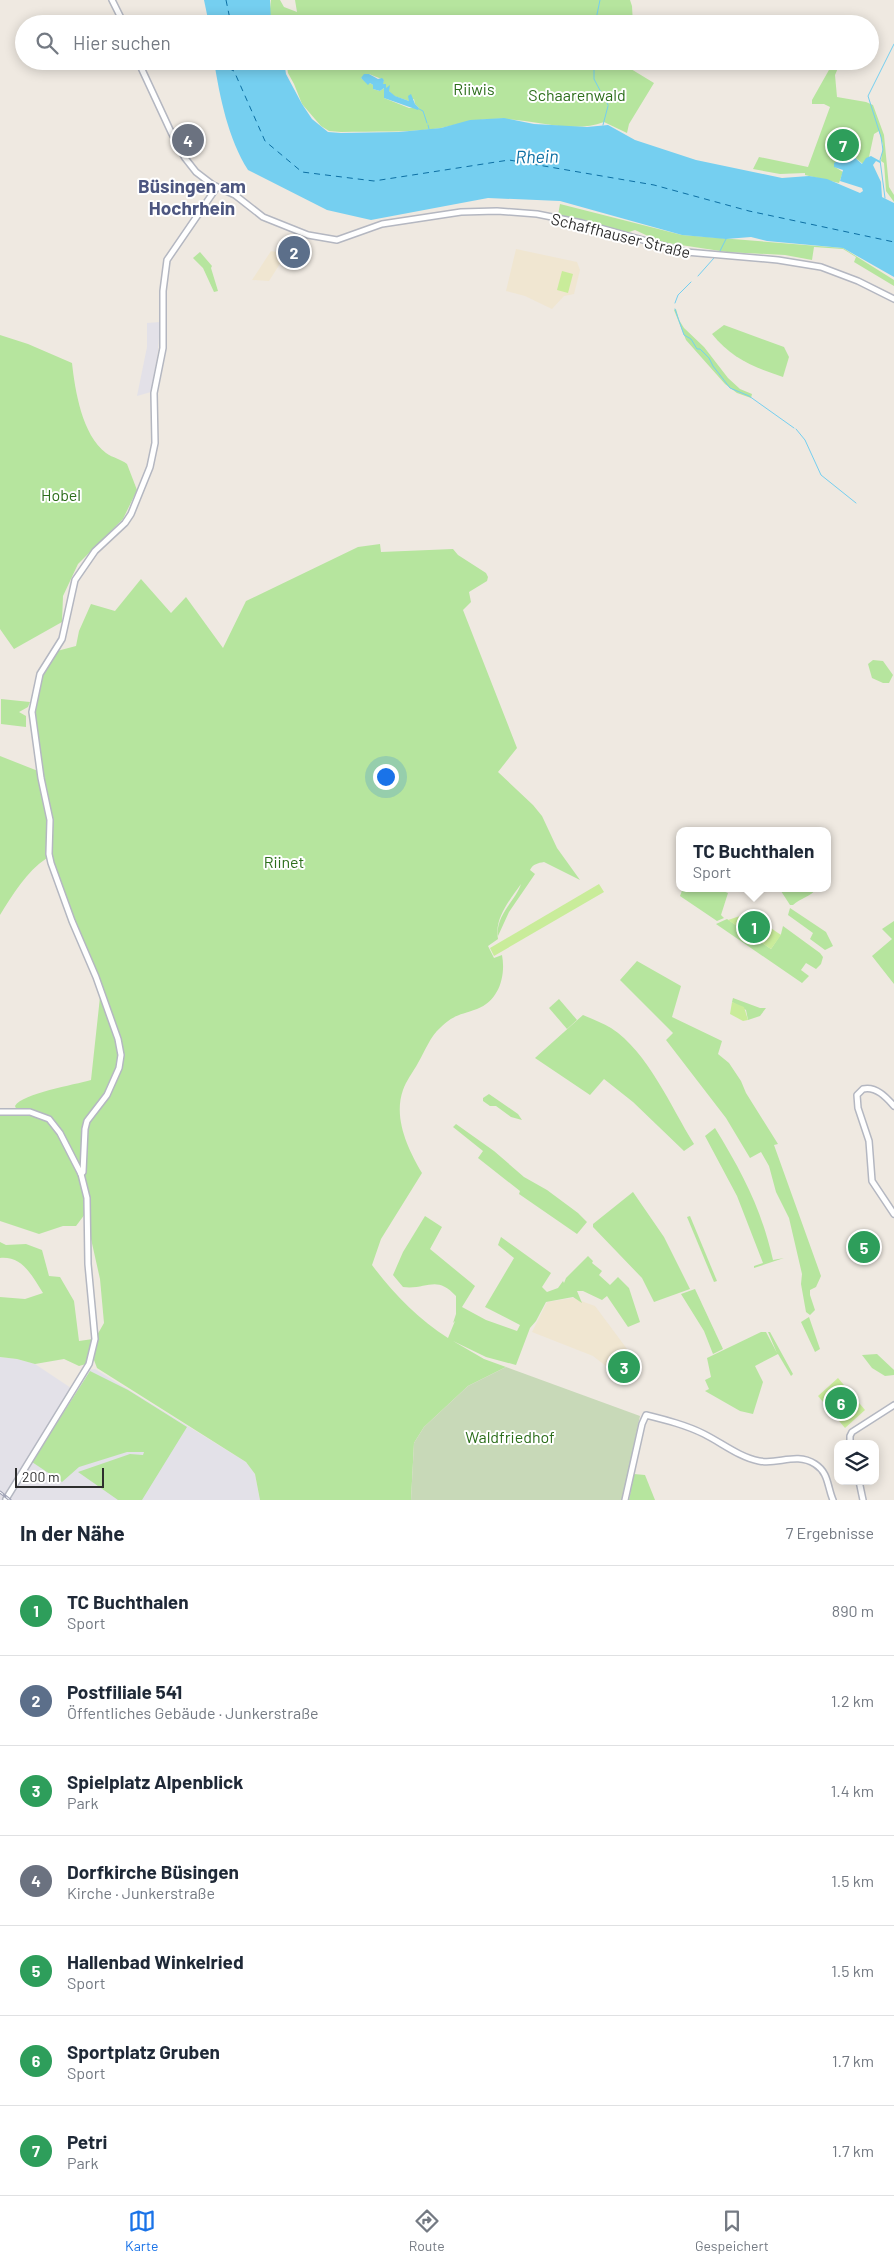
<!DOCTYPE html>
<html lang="de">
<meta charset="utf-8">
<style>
body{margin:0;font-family:Barlow,sans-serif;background:#f2f2f3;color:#1f2937}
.controls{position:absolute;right:15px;bottom:15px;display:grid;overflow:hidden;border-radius:10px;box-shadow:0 2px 12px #0003}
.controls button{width:45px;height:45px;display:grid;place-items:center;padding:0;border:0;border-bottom:1px solid #e0e1e3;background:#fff;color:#1f2937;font:25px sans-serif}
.scale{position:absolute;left:15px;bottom:12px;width:89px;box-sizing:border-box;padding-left:5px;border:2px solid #2e2e2e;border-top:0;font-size:14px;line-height:18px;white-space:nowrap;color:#2e2e2e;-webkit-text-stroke:4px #fff;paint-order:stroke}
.you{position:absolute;left:385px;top:776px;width:18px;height:18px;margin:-12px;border:4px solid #fff;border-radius:50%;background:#1a73e8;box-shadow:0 0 0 8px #1a73e833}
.badge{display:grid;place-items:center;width:32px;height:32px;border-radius:50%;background:#1a73e8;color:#fff;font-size:16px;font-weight:700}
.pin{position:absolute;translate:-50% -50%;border:2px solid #fff;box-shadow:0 1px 5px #0006}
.popup{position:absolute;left:676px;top:827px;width:155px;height:65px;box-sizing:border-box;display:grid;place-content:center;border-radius:10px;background:#fff;filter:drop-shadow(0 1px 4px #0005);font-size:16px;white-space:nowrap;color:#747a83}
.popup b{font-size:19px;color:#1f2937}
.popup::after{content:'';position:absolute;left:50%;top:100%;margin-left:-10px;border:10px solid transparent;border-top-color:#fff}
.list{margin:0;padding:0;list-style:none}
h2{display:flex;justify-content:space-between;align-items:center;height:65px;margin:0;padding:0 20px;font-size:21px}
h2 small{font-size:16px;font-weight:400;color:#747a83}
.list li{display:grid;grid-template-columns:32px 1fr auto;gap:15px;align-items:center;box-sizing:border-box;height:90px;padding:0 20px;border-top:1px solid #e0e1e3}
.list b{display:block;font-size:19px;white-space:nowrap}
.list p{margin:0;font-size:16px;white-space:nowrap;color:#747a83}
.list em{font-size:16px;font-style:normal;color:#747a83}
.icon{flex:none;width:28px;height:28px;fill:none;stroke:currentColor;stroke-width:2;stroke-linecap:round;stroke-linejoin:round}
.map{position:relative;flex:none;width:894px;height:1500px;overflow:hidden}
.search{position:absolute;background:#fff;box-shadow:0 2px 12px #0003;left:15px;right:15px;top:15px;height:55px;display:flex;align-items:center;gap:12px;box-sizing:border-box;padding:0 18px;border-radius:28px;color:#747a83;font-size:19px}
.sheet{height:695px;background:#fff}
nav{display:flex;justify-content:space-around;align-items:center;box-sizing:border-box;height:70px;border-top:1px solid #e0e1e3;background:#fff;font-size:14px;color:#747a83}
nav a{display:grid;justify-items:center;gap:2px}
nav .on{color:#1a73e8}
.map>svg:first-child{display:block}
.industrial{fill:#e3e1e8}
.education{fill:#f0e6d1}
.green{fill:#b6e59e;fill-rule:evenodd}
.cemetery{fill:#c8d9b8}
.pitch{fill:#c9ec9a}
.water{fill:#75cff0}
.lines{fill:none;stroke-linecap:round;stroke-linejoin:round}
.stream{stroke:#75cff0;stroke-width:1}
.ferry{stroke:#0d6fa3;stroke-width:1;stroke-dasharray:6 5;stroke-linecap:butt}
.secondary-casing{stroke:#b4b7c1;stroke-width:8}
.secondary{stroke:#fff;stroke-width:5}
.rail-casing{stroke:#a3a6b8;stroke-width:3}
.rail{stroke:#fff;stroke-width:1;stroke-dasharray:4;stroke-linecap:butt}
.labels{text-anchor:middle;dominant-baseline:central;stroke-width:4;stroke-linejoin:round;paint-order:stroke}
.park-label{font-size:16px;fill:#2c6e1b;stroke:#fff}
.street-label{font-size:16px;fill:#2e2e2e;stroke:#fff}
.water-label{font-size:18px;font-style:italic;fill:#0d6fa3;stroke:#fff}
.quarter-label{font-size:19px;font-weight:bold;fill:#4d5680;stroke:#fff}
</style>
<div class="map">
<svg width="894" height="1500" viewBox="0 0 894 1500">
<rect width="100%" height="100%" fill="#efe9e1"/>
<g class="industrial">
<polygon points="160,322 158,351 151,392 137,396 147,347 147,323"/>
<polygon points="0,1357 17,1359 35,1364 74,1390 88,1370 95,1369 246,1462 255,1474 260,1500 0,1500"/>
</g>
<g class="education">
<polygon points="516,249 577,262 580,270 574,294 564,296 552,309 525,296 506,291"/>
<polygon points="271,251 283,253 284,257 276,270 269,281 252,280"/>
<polygon points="573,1298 595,1306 627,1349 606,1366 593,1356 532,1332 547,1302"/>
</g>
<g class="green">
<polygon points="271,0 280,0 284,7 297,12 295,0 630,0 632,6 633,24 271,24 269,17"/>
<path d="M286,61H631V69L654,83L629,124L627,133L604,122C573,134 538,120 505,119C481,118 464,123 441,128C409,133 373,131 341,132L329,131L321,126L302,104L294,84L288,73ZM369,74L384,80L382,84L394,96L409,101L414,99L415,104L419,108H409L384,98V88L380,91L373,89V85L370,83L368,84L361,78Z"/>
<polygon points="834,61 841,61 835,75 837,97 866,102 873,105 884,135 889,187 894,195 894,202 886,191 884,163 881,161 883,145 879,131 874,134 869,157 863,164 853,156 847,155 840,158 835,167 843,172 839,183 805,175 805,173 780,174 753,169 759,157 808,167 830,107 824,104 812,104 812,100"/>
<polygon points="560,204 682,235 843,248 894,280 894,286 854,262 856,257 843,249 814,247 812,260 785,255 727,252 661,242 635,230 626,233 558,215"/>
<polygon points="200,252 212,266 211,268 218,291 214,292 203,268 193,258"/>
<polygon points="676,309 679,320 684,328 704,347 728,378 740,389 752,394 751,398 737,393 725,384 686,340 674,310"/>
<path d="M724,325L784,347L789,357L783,377C755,368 731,358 712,334Z"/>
<path d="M0,335L28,344L72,363C75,390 82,435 106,453C113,458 121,459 127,464L137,490L123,519L78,564L63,596L62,622L14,649L0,629Z"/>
<path d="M380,544L381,552L453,549L458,555L486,573L488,577L487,581L469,592L471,602L463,610L517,748L498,772L533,805L542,816L557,848L580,880L544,862C538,863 533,864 530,870L535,874L509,912L498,936C495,916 516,900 521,884C510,900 494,918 498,939L488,946L494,958L502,955C506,976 499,1001 477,1009C461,1015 454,1014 440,1028C430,1037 425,1051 418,1063C413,1072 406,1081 403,1090C393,1118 408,1149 422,1173L381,1239L372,1265C392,1292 419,1320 448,1338L455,1321L453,1323L456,1314V1296C436,1274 427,1290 403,1287L393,1275L403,1252L425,1216L442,1227L430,1249L475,1286L462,1307L486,1320L517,1331L520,1325L485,1307L514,1258L498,1245L501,1237L551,1273L542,1287L547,1292L558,1288L563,1281L564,1283L566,1278L588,1256L593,1261L592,1263L602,1271L599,1275L610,1285L618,1277L629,1288L640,1322L628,1327L607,1296L602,1300L583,1291H577L582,1303L573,1297L546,1302L536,1321L530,1328L516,1365L486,1357L453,1341L484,1359L506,1367L468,1386L424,1427L414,1443L411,1500H260L255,1474L246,1462L97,1368L94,1360L96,1337L104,1323L100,1279L89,1230L84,1179L53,1121L17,1111L15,1106C23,1093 74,1085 91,1080L100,997L92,973L69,923L47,858C26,872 13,894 0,915V756L38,771L32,712L37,686L57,651L76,646L79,631L91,604L115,611L141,579L171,613L186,597L223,648L246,601L358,547Z"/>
<polygon points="873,660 883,661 893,675 889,683 883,683 872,678 868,664"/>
<polygon points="1,699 30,702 28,707 19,712 26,716 26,727 1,724"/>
<polygon points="683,888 715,888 728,893 721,915 724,918 717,921 680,896"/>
<path d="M779,888H799L807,891L809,888H817C811,897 800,898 793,905H790Z"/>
<polygon points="790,908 826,932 833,946 825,950 810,939 813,933 788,915"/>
<polygon points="727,919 771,949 781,934 783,926 820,953 823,957 821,964 816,969 806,963 801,970 809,976 802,983 716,924"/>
<polygon points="894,921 894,984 872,956 892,939 882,929"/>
<polygon points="637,961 681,986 672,1017 722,1041 718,1054 729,1063 741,1081 746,1093 778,1144 774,1145 821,1276 816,1287 810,1290 810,1295 815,1310 810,1315 806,1312 801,1284 802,1274 789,1218 776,1192 769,1166 761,1152 750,1158 726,1118 666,1040 673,1033 620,980"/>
<polygon points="733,998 760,1008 766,1008 760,1016 748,1020 746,1010 732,1002"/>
<polygon points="559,999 577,1020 567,1029 549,1008"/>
<path d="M583,1015C592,1019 603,1023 611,1028C648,1052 671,1107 694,1144L684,1151L633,1102L604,1079L590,1095L535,1058Z"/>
<polygon points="489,1094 518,1114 522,1120 511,1117 496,1106 490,1106 483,1101 483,1098"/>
<path d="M0,1113C14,1114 30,1112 42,1118C56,1124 75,1161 79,1176C83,1188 84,1201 85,1214L76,1226H63L39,1234L0,1221Z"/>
<polygon points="456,1124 494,1151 524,1177 547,1190 578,1213 587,1222 577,1234 519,1194 520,1191 478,1158 483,1151 453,1127"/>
<path d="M715,1128C743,1174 761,1208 773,1260L784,1258L754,1268V1266L763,1263L737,1196L705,1136Z"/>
<polygon points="633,1192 664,1237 690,1289 654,1302 642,1278 593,1227 593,1224"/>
<polygon points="690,1216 717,1281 714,1282 687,1217"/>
<path d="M0,1242L6,1245L26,1244L42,1250L49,1276L60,1277L74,1301L79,1341L93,1339L86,1364L79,1366L64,1359L35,1364L17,1359L0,1357V1297L25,1299L43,1293C32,1276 23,1256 0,1258Z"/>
<polygon points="695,1289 723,1349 713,1354 704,1331 681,1294"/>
<polygon points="809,1317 820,1349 815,1352 801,1322"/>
<polygon points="761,1332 766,1332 777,1353 768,1332 770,1332 793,1374 791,1376 778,1354 755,1366 763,1382 753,1414 740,1411 705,1391 709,1389 705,1380 711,1377 707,1358"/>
<polygon points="877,1354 894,1370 894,1375 885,1376 872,1368 862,1355"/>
<polygon points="620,1355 637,1364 628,1380 612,1371"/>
<polygon points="90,1371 128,1390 187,1427 142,1500 118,1500 78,1472 130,1454 143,1455 144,1452 127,1452 79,1467 62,1482 32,1462"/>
<polygon points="634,1474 645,1475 655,1500 629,1500"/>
</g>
<polygon class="cemetery" points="506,1367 640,1416 622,1500 411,1500 414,1443 424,1427 468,1386"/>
<g class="pitch">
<polygon points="562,271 573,274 568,293 557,290"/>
<polygon points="599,884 604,892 494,956 490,948"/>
<polygon points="749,913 781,935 771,949 728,920"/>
<polygon points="732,1002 744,1007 748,1020 743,1021 730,1014"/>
<polygon points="838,1378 865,1410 845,1428 818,1396"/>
</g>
<g class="water">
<polygon points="204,0 270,0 271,24 209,24"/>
<path d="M214,61H284L286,74L302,104L312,119L328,132L341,133L399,132L441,128L470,120L504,118L534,124L587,127L608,125L635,140L696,160L782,178L809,176L827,179L860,193L863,191L862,188L840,181L843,170L834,167V163L847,155L853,156L862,164L866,158L871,156L880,161V163L876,161L873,165L881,182L882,197L894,203V277L843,248L767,241L751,237L726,239L682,235L560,201L488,198L371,220L327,210L248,170C228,138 220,98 214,61Z"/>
<polygon points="364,74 369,74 378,79 382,78 384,80 383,84 386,84 386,88 390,85 389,91 395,96 409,101 408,96 411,94 415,104 419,108 418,110 384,98 384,88 380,91 373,89 373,85 370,83 368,85 361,78"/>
</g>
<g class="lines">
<g class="stream">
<polyline points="595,24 600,0"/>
<polyline points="594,61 594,79 603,96"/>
<polyline points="604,97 608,105"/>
<polyline points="419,109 423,111 427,123"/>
<polyline points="428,125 429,129"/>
<polyline points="603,125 608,106"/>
<polyline points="885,198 880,160 883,150 881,137 868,96 894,44"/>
<polyline points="720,251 726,239"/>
<polyline points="698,276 714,258"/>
<polyline points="675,303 678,295 691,282"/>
<polyline points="675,309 684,335 691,339 697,349 700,349 709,358 713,366 730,388 749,396 794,428"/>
<polyline points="796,429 805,440 821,475 856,503"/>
</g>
<g class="ferry">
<polyline points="226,0 231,24"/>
<polyline points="227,61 224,66 234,71 265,141 302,172 374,181 509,160 654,185 749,211 894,242"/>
</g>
<defs>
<g id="secondary">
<polyline points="112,0 124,24"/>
<polyline points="138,61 171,132 185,158 196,172 213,185 235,195 263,217 308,235 337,240 382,224 461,212 497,211 537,214 582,223 686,252 778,260 821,267 858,281 894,299"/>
<path d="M894,1106C886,1097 876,1086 863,1089L857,1095L858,1108L869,1141L872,1181L894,1214"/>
<polyline points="0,1112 30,1112 49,1119 60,1133 81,1174 87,1198 88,1264 95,1339 89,1364 6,1499"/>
<polyline points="81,1174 83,1172 85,1129 87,1121 107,1095 119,1068 121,1055 118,1039 96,977 72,921 51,863 49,854 50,820 41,778 32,712 40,674 62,639 75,580 95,551 125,523 131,514 150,467 155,443 154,393 163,348 163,291 167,260 217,187"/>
<polyline points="850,1444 850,1436 852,1432 894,1405"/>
<polyline points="859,1481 863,1500"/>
<path d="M625,1500L642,1424L646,1415C666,1420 686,1425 704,1434C722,1443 739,1457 759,1461C778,1465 796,1452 815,1464C829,1473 827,1486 833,1500"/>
</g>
</defs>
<use href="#secondary" class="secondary-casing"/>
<use href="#secondary" class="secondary"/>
<defs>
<polyline id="rail" points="0,1492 10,1500"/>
</defs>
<use href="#rail" class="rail-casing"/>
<use href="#rail" class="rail"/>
</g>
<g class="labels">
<g class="park-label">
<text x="474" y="88">Riiwis</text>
<text x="577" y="94">Schaarenwald</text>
<text x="61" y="494">Hobel</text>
<text x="284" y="861">Riinet</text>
<text x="510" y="1436">Waldfriedhof</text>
</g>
<g class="street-label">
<text transform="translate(621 235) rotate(14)">Schaffhauser Straße</text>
</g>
<g class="water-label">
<text transform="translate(537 156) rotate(-1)">Rhein</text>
</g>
<g class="quarter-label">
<text x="192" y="185">Büsingen am<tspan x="192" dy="22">Hochrhein</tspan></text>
</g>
</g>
</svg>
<div class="controls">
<button><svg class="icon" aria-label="layers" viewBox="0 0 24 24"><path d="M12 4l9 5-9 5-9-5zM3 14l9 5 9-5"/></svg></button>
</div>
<div class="scale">200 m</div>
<div class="you"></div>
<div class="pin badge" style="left:754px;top:927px;background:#2e9e5b">1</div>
<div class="popup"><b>TC Buchthalen</b>Sport</div>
<div class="pin badge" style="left:294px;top:252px;background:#5c6f8a">2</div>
<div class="pin badge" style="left:624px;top:1367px;background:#2e9e5b">3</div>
<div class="pin badge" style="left:188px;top:140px;background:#6b7280">4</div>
<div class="pin badge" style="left:864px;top:1247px;background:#2e9e5b">5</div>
<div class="pin badge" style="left:841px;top:1403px;background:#2e9e5b">6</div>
<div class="pin badge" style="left:843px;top:145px;background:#2e9e5b">7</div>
<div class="search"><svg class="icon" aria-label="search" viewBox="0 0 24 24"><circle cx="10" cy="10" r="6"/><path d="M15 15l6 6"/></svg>Hier suchen</div>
</div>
<section class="sheet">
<h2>In der Nähe<small>7 Ergebnisse</small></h2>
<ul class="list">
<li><span class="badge" style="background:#2e9e5b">1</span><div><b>TC Buchthalen</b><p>Sport</p></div><em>890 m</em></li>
<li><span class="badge" style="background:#5c6f8a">2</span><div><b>Postfiliale 541</b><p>Öffentliches Gebäude · Junkerstraße</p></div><em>1.2 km</em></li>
<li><span class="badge" style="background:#2e9e5b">3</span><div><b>Spielplatz Alpenblick</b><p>Park</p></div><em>1.4 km</em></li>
<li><span class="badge" style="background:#6b7280">4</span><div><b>Dorfkirche Büsingen</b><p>Kirche · Junkerstraße</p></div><em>1.5 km</em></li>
<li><span class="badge" style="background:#2e9e5b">5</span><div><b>Hallenbad Winkelried</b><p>Sport</p></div><em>1.5 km</em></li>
<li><span class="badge" style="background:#2e9e5b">6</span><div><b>Sportplatz Gruben</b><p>Sport</p></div><em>1.7 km</em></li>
<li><span class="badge" style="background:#2e9e5b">7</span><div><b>Petri</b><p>Park</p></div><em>1.7 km</em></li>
</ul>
</section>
<nav>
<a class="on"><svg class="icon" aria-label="map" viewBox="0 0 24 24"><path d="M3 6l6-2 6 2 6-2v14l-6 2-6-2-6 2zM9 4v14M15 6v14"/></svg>Karte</a>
<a><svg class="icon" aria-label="directions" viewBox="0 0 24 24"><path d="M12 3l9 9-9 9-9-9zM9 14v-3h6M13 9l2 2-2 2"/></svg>Route</a>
<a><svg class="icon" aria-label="saved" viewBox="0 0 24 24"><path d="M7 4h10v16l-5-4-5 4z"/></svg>Gespeichert</a>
</nav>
